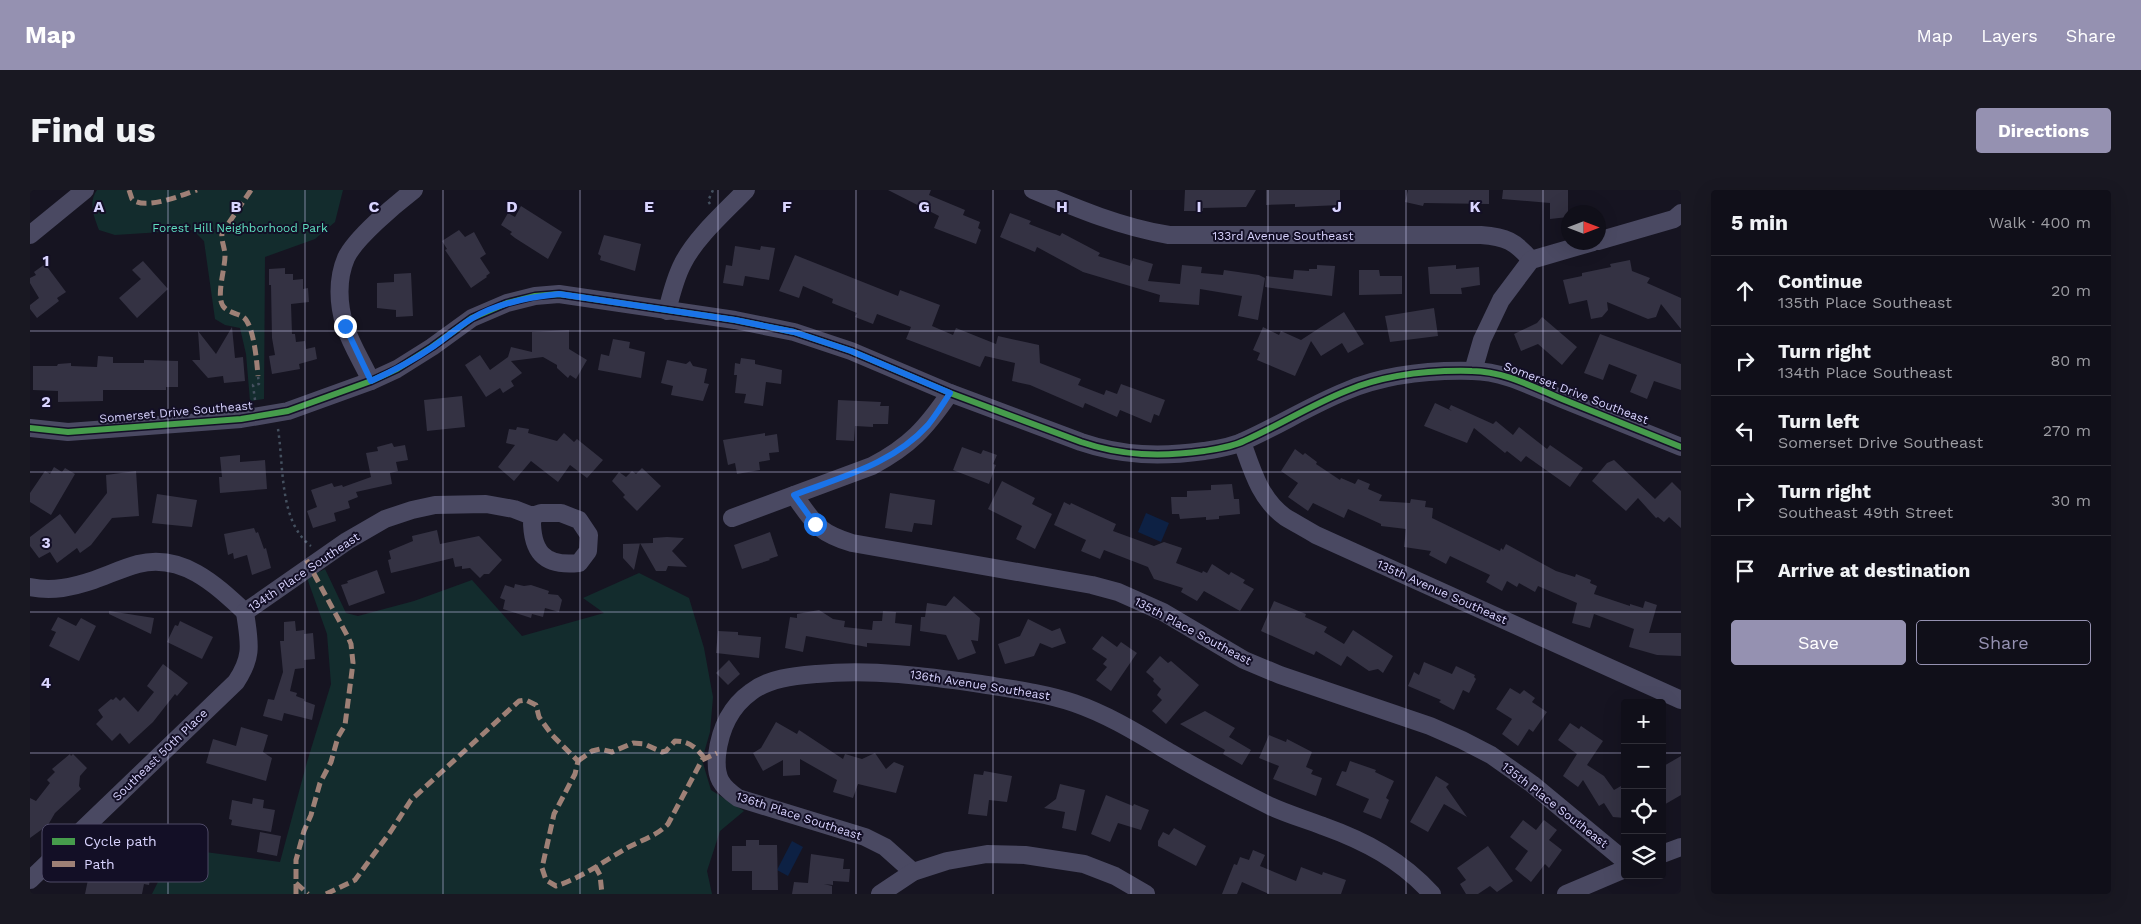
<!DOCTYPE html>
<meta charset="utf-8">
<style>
body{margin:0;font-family:"Work Sans",sans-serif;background:#191822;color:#f1f3f6}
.controls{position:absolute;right:15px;bottom:15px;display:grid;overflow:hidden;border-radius:5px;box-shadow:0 5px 20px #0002}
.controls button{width:45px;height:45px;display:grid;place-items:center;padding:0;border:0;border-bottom:1px solid #302f38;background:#100f19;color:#f1f3f6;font:25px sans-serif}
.compass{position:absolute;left:1531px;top:15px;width:45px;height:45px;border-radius:50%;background:#100f19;box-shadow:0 5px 20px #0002;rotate:90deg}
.stop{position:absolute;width:15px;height:15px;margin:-11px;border:4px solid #1a73e8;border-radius:50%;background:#fff}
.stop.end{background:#1a73e8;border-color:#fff;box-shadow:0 1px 5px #0008}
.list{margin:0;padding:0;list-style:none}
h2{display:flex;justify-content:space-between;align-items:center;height:65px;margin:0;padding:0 20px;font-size:21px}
h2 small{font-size:16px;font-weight:400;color:#9c9ca2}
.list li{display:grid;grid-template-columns:32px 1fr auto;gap:15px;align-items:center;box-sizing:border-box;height:70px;padding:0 20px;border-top:1px solid #302f38}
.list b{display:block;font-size:19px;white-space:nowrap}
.list p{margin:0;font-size:16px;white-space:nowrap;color:#9c9ca2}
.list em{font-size:16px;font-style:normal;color:#9c9ca2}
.actions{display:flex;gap:10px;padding:15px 20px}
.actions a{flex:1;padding:11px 0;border:1px solid #9591b1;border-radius:5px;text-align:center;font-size:18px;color:#9591b1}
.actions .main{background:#9591b1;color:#fff}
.icon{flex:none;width:28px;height:28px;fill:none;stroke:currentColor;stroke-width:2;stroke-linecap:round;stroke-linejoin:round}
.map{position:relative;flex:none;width:1651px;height:704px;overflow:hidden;border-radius:5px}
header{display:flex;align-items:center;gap:30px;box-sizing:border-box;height:70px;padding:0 25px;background:#9591b1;color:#fff}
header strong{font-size:24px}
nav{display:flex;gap:28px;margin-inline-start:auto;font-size:18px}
.intro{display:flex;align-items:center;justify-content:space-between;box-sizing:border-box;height:120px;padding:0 30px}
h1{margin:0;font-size:35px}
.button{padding:12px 22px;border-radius:5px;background:#9591b1;color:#fff;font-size:18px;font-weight:700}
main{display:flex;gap:30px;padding:0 30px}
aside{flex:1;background:#100f19;border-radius:5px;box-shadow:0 5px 20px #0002}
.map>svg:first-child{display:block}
.green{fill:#132c2d}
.water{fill:#0d2144}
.building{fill:#343243}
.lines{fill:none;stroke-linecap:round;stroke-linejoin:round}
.path{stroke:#44505f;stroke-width:2.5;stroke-dasharray:2.5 4;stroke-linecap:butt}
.minor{stroke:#4a4962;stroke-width:18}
.quiet{stroke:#9e8076;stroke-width:5;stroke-dasharray:10 5;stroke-linecap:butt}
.cycleway-casing{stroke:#130f26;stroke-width:9}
.cycleway{stroke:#469c4c;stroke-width:6}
.route{stroke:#1a73e8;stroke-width:6}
.grid{fill:none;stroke:#d9d4ff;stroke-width:1;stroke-opacity:0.55}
.labels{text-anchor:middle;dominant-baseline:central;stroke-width:4;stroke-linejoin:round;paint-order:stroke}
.park-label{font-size:12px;fill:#5fe0c0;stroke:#130f26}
.street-label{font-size:12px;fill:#d9d4ff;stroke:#130f26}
.key{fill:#130f26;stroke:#4e4a67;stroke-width:1}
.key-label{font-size:14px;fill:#d9d4ff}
.grid-label{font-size:16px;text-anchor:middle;font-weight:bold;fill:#d9d4ff;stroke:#130f26;stroke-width:4;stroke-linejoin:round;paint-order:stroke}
</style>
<header>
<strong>Map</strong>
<nav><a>Map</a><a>Layers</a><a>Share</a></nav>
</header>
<div class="intro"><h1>Find us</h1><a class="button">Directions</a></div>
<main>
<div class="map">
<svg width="1651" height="704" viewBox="0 0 1651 704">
<rect width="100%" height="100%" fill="#161421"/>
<g class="green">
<path d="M67,0H313L305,32L285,49L235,67L234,209L220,211L216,164L210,138L195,135L185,129L174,51L163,40L85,45L69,40C64,27 58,12 67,0Z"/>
<polygon points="295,379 316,423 328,426 384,411 442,390 492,446 574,423 553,408 609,383 659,408 674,458 683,507 680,542 672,570 681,600 714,621 690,641 677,681 682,704 122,704 145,658 250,672 277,572 301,494 297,444 277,388"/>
</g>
<g class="water">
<polygon points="1116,323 1139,333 1131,352 1108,342"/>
<polygon points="762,651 773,657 758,686 747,680"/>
</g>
<g class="building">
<polygon points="858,0 901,0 899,5 935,20 933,25 950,32 948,38 951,40 946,54 904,38 909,26"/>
<polygon points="1155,0 1226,0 1216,17 1173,18 1173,21 1154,21"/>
<polygon points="1236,0 1310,0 1310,15 1265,17 1265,14 1236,15"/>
<polygon points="1378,0 1459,0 1459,14 1394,13 1393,16 1375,12"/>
<polygon points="1473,0 1538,0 1538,27 1520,29 1520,13 1472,9"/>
<polygon points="491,16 532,42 518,69 485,48 480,44 482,42 471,35 478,23 485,27"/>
<polygon points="980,23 1001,31 999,34 1030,46 1032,43 1070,63 1068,66 1100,76 1103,68 1123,74 1118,91 1150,94 1152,75 1172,77 1171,83 1193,85 1194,80 1229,85 1235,88 1228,130 1208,126 1212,106 1170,99 1169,115 1129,112 1130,105 1053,82 1007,57 1005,62 970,47"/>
<polygon points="429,40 435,47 444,42 456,64 450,68 460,83 456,86 457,87 441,98 415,60 417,59 412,51"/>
<polygon points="574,45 611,54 605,81 570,70 571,66 568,64"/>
<polygon points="705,56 730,60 731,56 745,58 739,90 715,86 713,96 693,93 696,75 702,76"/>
<polygon points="765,65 868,106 870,100 910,115 902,136 923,145 926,138 966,154 968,146 1009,155 1010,173 1051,189 1048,195 1074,205 1076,200 1087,204 1091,194 1135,210 1129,226 1124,224 1121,233 1090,220 1087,227 1055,213 1053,218 1000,195 982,191 985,173 955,166 950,177 876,149 881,137 847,124 843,134 825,127 827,123 802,113 803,109 773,96 769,108 749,101"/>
<polygon points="1600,70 1602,81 1620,88 1617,93 1651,108 1651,139 1631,114 1626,127 1618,129 1577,112 1578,120 1572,127 1561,129 1557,110 1539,114 1533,90 1552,86 1552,83 1581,77 1580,74"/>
<polygon points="113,71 138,99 107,128 89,108 111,89 102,80"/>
<polygon points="15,74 36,102 27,108 29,111 7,128 0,119 0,115 9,108 0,93 0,88 6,85 4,82"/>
<polygon points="1287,75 1305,76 1302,106 1235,97 1236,86 1263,89 1264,80 1279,81 1279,79 1287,79"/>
<polygon points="1426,75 1426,79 1449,77 1450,95 1431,98 1432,104 1400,104 1398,77"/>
<polygon points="255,78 255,84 263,84 263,90 273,89 273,99 278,98 279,112 261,114 262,144 265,144 266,152 275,151 276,159 285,157 287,169 269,174 270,179 242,184 239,166 245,165 242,148 241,95 239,95 239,79"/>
<polygon points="1329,80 1349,80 1350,86 1372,86 1372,104 1329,105"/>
<polygon points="381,83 383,126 366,127 366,120 347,118 347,93 364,92 364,84"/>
<polygon points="1404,118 1408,146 1360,152 1355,126"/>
<polygon points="1314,122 1334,154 1318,163 1312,153 1291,166 1281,151 1265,186 1227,170 1230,163 1223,160 1233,137 1249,145 1251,141 1271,150"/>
<polygon points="1512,127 1547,157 1532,175 1508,154 1491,161 1484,144 1507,133"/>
<polygon points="202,137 205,168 213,167 215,191 194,193 193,186 178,188 162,170 170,170 168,141 186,164"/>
<polygon points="539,140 539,159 557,170 546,189 540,185 538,188 527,178 527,175 513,167 481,171 492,183 481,191 484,196 473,203 470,198 456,207 435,175 450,165 460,180 478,167 481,157 502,162 502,142"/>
<polygon points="1570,144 1651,174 1651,200 1624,191 1617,209 1600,202 1607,185 1579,174 1573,190 1554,183"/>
<polygon points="583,149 600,152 599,158 615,162 611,188 568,180 571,164 579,166"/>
<polygon points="68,166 83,167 83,173 114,173 114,170 148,171 148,197 136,197 136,200 73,200 73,211 28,212 28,201 3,200 3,176 27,176 28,174 41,173 41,176 67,177"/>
<polygon points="711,168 725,170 725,174 752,180 751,194 736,192 733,216 714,213 716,204 705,203 707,185 704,185 705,173 710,174"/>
<polygon points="637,170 656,174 660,171 663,176 677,179 674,193 679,194 673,211 641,205 643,196 631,193"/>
<polygon points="432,206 435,237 397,241 394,210"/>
<polygon points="808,210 851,212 850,216 859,216 858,234 843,234 843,237 825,236 824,251 806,250"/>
<polygon points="1405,213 1422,221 1419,219 1421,215 1463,234 1466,231 1483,245 1489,237 1517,259 1520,255 1553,278 1540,297 1496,266 1491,272 1477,261 1475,263 1444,238 1437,253 1394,236"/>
<polygon points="487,237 499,239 498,243 527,251 534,243 544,252 547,249 573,270 557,288 540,275 528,292 501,271 484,291 468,277 485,255 476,253 479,239 486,240"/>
<polygon points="735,243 735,246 747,244 749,262 739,263 740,270 729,272 730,280 707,284 705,273 698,275 693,250"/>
<polygon points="362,253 364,257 375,255 378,270 366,272 368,281 360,283 362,294 326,302 328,307 318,311 320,318 304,323 306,331 283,338 277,321 287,317 281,300 302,293 304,297 312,295 313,297 341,287 336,263 348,261 347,257"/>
<polygon points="932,257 951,264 953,260 967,265 963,274 966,275 959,294 923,280"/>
<polygon points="1265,259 1273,265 1275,263 1287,272 1286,274 1310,290 1311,288 1325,294 1328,289 1340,294 1338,299 1352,305 1349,311 1380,313 1381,309 1396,311 1395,317 1403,318 1402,328 1470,361 1471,358 1473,360 1476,354 1526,381 1545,387 1546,384 1561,390 1560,393 1567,396 1564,404 1600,416 1600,414 1613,418 1615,411 1627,415 1619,443 1651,443 1651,466 1627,465 1599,457 1604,439 1564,424 1560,438 1542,433 1547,413 1508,396 1505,402 1489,393 1487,397 1477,391 1472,401 1456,392 1460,385 1420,366 1416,374 1399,365 1401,361 1374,357 1376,339 1351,336 1351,334 1318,319 1314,328 1283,313 1278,321 1258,307 1268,293 1251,281"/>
<polygon points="210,265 210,272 235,270 237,299 190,303 189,287 192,287 190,267"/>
<polygon points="1584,270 1625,309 1642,292 1651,301 1651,338 1639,327 1634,332 1628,327 1626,328 1608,308 1596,321 1562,291 1577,273"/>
<polygon points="24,277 32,282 35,278 45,284 21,325 0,312 0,303 15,281 20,284"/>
<polygon points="612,278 631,296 607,321 593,307 595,305 582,291 589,282 596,287 602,281 606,284"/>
<polygon points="106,281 109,326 82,328 61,355 50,363 47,358 27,373 20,362 9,368 0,356 0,347 30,324 45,344 77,303 76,285"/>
<polygon points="972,291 1005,308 1002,314 1022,324 1005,359 986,349 992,336 958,319"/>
<polygon points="1202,294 1204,309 1209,309 1210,324 1189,326 1189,329 1176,330 1176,327 1150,329 1149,324 1142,324 1141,307 1157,307 1157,301 1181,300 1181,295"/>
<polygon points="860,303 905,310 902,335 884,333 882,342 855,338"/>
<polygon points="127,304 167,310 162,337 122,333"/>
<polygon points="1034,312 1040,315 1041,313 1086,334 1083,341 1124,356 1134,352 1152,358 1146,373 1172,383 1173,381 1177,383 1182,374 1199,385 1201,382 1215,390 1213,393 1224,399 1210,421 1174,401 1167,411 1151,402 1153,398 1124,389 1118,377 1074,360 1070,369 1051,361 1056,350 1024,335"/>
<polygon points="224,338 226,343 228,342 234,359 236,358 241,378 222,385 217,365 204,369 203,363 198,365 194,344"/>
<polygon points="407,340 410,354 449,346 472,370 459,384 454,384 450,388 440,378 432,379 432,376 425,377 423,368 361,383 358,370 361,369 359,361 383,351 382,346"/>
<polygon points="740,342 748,366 739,369 740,370 712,379 704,355"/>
<polygon points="637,347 654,348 642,361 657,377 638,376 636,381 626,381 610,353 604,380 593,368 593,354 623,353 623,348"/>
<polygon points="347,380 355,403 319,416 311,395 318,393 317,391"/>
<polygon points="485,394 494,396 501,395 519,401 518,404 528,405 532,410 529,422 515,418 513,427 502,424 501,428 473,419 475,410 470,408 475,395 484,398"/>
<polygon points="924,406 950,428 948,451 941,450 946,463 928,470 916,445 890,441 891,427 895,427 897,413 916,416"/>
<polygon points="1244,411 1276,424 1275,427 1297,437 1294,442 1314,454 1323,440 1363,466 1353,483 1348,479 1339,481 1317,466 1311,476 1286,461 1284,465 1231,441"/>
<polygon points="789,420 803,429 815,431 814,437 842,440 843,431 852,431 853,421 866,422 865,433 882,435 880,456 837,453 837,457 776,446 773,462 755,458 760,427 767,428 767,424"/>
<polygon points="79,421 124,428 121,444 79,424"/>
<polygon points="28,427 46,436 51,428 66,436 49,471 19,456 26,442 21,440"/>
<polygon points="998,429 1022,441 1030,438 1036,453 1022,458 1010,453 1004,466 975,474 968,454 990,446"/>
<polygon points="150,431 183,447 172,469 137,452 145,435 148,436"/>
<polygon points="265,431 266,441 274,440 274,444 283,443 285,469 274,470 274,478 265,479 260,501 267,503 266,506 274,509 274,511 285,515 282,530 254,523 252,531 233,526 238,509 244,510 253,482 250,451 254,451 254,432"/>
<polygon points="688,441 708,442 708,445 731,447 729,468 686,463"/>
<polygon points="1072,446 1087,457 1091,452 1107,463 1081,501 1066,490 1077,477 1073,474 1077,469 1062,459"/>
<polygon points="1130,466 1138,473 1141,471 1169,495 1136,534 1122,521 1132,510 1127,505 1131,499 1123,491 1124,489 1116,482"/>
<polygon points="699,470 710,484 698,495 686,483"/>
<polygon points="1394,472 1422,484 1426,476 1445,485 1444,487 1446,489 1439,503 1433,500 1424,520 1409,512 1411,510 1378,496 1384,482 1389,485"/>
<polygon points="133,474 158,493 147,506 145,504 123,532 99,554 90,543 82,551 66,534 73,527 68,520 81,509 83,510 86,507 90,511 94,507 108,522 124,502 117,496"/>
<polygon points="1480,498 1490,504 1494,500 1505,508 1502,512 1517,522 1503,542 1499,539 1488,556 1472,544 1482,529 1466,519"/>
<polygon points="1175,521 1205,538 1199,547 1221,560 1212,575 1193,564 1195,560 1150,534"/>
<polygon points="746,532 767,544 769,540 813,569 815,564 832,569 845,563 856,579 864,572 874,576 866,603 828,594 823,608 803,602 807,590 770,569 770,585 753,586 753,570 733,581 723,563 731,558"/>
<polygon points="1540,533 1549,539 1551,536 1573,551 1557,575 1574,586 1584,600 1591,596 1595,602 1595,628 1583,627 1574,613 1569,616 1553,590 1548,597 1533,586 1547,564 1528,550"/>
<polygon points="211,537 238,545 233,562 242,568 236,591 176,573 183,549 206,556"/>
<polygon points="1239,545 1256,552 1257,549 1282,562 1276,577 1283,580 1281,584 1292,588 1286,606 1243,589 1249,576 1229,568"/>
<polygon points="40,564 41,566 43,564 57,578 50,586 49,596 51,599 25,623 18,635 0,648 0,608 6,611 20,593 17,590 25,582 22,579"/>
<polygon points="1651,566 1651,605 1632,616 1632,577"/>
<polygon points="1320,571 1346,580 1345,582 1364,591 1356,608 1359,610 1351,629 1333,622 1339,609 1306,595 1312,581 1316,582"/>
<polygon points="954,581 982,586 977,612 959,610 957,626 938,624 944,584 953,585"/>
<polygon points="1406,586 1419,594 1416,597 1437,627 1414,614 1398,642 1380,632"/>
<polygon points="1030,594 1055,600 1046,641 1032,638 1035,622 1014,618 1026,609"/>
<polygon points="1076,605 1103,616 1104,614 1119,620 1111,640 1088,633 1080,652 1061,644"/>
<polygon points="223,608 234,610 233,618 245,620 241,642 201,635 202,630 199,629 202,610 222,614"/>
<polygon points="1493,630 1506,640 1514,630 1527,640 1519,650 1532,660 1519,678 1515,674 1501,692 1485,679 1498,661 1480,647"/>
<polygon points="1144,638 1176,656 1166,676 1128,656 1128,651 1133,642 1139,645"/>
<polygon points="230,642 251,646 247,666 227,662"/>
<polygon points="716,650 729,650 729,655 747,655 748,700 722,700 722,681 702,681 702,656 716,656"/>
<polygon points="1458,656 1483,691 1467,702 1460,696 1448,704 1436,704 1430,694 1436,690 1427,678"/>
<polygon points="1223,660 1235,665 1230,676 1266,691 1271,677 1292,685 1293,682 1316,690 1311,704 1239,704 1212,692 1207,704 1192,704 1204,674 1207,675 1210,667 1219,670"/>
<polygon points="781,664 814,669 813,679 820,679 819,692 803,691 803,695 794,694 802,696 802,704 762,704 764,692 778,693"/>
<polygon points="102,674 122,680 119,695 114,694 112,704 55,704 60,680 72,683 83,677 88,678"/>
</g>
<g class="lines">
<g class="path">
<polyline points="680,14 678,11 683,0"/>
<polyline points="225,210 223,195 229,194 228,186"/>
<path d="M248,239C254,277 249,332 281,356"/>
</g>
<g class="minor">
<path d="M1003,0C1048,19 1091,37 1139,45H1451C1476,47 1485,51 1501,70"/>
<polyline points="0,45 55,0"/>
<polyline points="1568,51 1644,29 1651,23"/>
<path d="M637,121C641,105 645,88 653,73C666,47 696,21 716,0"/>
<polyline points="1443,181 1452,150 1471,110 1501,70 1563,52"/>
<path d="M341,191C333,173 321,155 315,136C308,114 307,89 316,68C325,48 366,14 384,0"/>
<path d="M0,238L38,242L211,229L258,221L341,191L367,179L402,157L442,128L477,113L505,106L529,104L705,130L764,142L821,161L920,203L1051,252C1092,266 1131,267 1174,261C1187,259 1202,257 1214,251C1248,236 1281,215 1316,201C1354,185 1400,180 1442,181C1473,181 1503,197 1532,209C1571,225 1611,241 1651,257"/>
<path d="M1212,252C1222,280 1230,309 1255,327C1265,333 1276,339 1286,345L1651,510"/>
<path d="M764,305C785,334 787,342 822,353L1062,395L1088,402L1133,422L1214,470L1250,485L1400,536L1432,550L1461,565L1502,594L1595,671"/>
<path d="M702,328L842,276C880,256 896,238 920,203"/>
<path d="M0,397C22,402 43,397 64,390C78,385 93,378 108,374C152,363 185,394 215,422L317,351L355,329L382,320L405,315L456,314L484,319L502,326L511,323H531L549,330L559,345L558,361L549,373C513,377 501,361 502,326"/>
<polyline points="1632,664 1651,657"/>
<path d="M883,682L855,657L835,647L708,608C691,596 685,588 687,565C690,540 700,517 721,502C739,488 764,486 787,484C843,479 895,486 951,494C982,499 1014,503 1044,513C1079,525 1109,544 1141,563C1173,582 1206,599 1240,616C1257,624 1275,629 1293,636C1335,651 1371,670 1402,704"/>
<path d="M0,690L206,492C224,465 219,452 215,422"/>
<polyline points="850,704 883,682 917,671 957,664 995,665 1054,674 1085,686 1116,704"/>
<polyline points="1536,704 1595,679"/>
</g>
<g class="quiet">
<path d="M99,0L102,9C114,21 152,5 167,0"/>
<path d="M221,0L192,43C191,51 195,58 195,66C195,79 186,106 193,116C198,123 207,123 213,127C224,134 227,174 228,186"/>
<path d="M548,571L562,561L570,559L582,562L603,553L614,554L632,562L636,561L645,551C659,551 667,558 675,569"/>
<polyline points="565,676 570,685 572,704"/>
<polyline points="266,693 278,704"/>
<polyline points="266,704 266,670 274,641 281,625 290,593 301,572 308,547 315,535 323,473 321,454 318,447 276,369"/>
<path d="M296,704L325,690L361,641L381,610L489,511L496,510L506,515L509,527L522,545L548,571L545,584L524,624L512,678L516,690L526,696C551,688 573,672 595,659C609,651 627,646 638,634L672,570L687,563"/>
</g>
<defs>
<path id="cycleway" d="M0,238L38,242L211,229L258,221L341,191L367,179L402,157L442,128L477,113L505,106L529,104L705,130L764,142L821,161L920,203L1051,252C1092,266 1131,267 1174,261C1187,259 1202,257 1214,251C1248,236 1281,215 1316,201C1354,185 1400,180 1442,181C1473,181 1503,197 1532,209C1571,225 1611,241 1651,257"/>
</defs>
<use href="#cycleway" class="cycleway-casing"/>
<use href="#cycleway" class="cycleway"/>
</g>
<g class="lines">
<path class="route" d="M315,136L341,191C363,181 384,170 404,156C417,147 428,137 441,129C467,113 499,107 529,104L705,130L764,142L821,161L920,203C913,214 906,225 898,235C863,274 811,287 764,305L785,334"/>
</g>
<path class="grid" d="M138,0V704M275,0V704M413,0V704M550,0V704M688,0V704M826,0V704M963,0V704M1101,0V704M1238,0V704M1376,0V704M1513,0V704M0,141H1651M0,282H1651M0,422H1651M0,563H1595M1632,563H1651"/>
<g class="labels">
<g class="park-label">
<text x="210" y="38">Forest Hill Neighborhood Park</text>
</g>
<g class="street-label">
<text x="1253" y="46">133rd Avenue Southeast</text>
<text transform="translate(1546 203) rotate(21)">Somerset Drive Southeast</text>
<text transform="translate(146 222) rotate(-5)">Somerset Drive Southeast</text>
<text transform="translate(274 382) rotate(-34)">134th Place Southeast</text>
<text transform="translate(1412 402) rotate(24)">135th Avenue Southeast</text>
<text transform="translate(1163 441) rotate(28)">135th Place Southeast</text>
<text transform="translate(950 495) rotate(9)">136th Avenue Southeast</text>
<text transform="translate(130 565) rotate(-44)">Southeast 50th Place</text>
<text transform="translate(1525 615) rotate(38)">135th Place Southeast</text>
<text transform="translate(769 626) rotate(18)">136th Place Southeast</text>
</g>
</g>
<rect x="12" y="634" width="166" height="58" rx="8" class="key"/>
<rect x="22" y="648" width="23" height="7" fill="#469c4c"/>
<rect x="22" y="671" width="23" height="6" fill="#9e8076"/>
<g class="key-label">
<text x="54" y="656">Cycle path</text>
<text x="54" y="679">Path</text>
</g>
<g class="grid-label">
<text x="69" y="22">A</text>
<text x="206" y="22">B</text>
<text x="344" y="22">C</text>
<text x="482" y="22">D</text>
<text x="619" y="22">E</text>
<text x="757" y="22">F</text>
<text x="894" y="22">G</text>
<text x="1032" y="22">H</text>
<text x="1169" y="22">I</text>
<text x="1307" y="22">J</text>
<text x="1445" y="22">K</text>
<text x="16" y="76">1</text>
<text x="16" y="217">2</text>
<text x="16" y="358">3</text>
<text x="16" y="498">4</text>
</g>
</svg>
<div class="controls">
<button>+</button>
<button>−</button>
<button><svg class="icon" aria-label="locate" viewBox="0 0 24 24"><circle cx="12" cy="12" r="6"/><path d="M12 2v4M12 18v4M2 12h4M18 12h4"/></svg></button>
<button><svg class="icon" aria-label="layers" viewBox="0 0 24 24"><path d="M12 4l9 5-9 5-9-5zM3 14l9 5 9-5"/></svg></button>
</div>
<svg class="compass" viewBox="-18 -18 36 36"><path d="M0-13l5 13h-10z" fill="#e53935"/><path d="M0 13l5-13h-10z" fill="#9c9ca2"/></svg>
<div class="stop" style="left:785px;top:334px"></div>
<div class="stop end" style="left:315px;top:136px"></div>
</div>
<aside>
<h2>5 min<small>Walk · 400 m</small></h2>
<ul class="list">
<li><svg class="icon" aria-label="ahead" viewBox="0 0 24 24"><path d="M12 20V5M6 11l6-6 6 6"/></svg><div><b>Continue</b><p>135th Place Southeast</p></div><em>20 m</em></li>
<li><svg class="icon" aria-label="right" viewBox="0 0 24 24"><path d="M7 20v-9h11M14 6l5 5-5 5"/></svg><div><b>Turn right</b><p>134th Place Southeast</p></div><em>80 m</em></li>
<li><svg class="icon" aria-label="left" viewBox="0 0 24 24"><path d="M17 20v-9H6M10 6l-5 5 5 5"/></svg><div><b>Turn left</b><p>Somerset Drive Southeast</p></div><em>270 m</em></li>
<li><svg class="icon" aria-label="right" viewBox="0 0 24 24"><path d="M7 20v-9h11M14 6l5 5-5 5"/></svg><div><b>Turn right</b><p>Southeast 49th Street</p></div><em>30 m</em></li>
<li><svg class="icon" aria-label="arrive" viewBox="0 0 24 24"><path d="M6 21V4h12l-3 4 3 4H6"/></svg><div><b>Arrive at destination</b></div></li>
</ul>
<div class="actions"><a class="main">Save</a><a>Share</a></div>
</aside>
</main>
